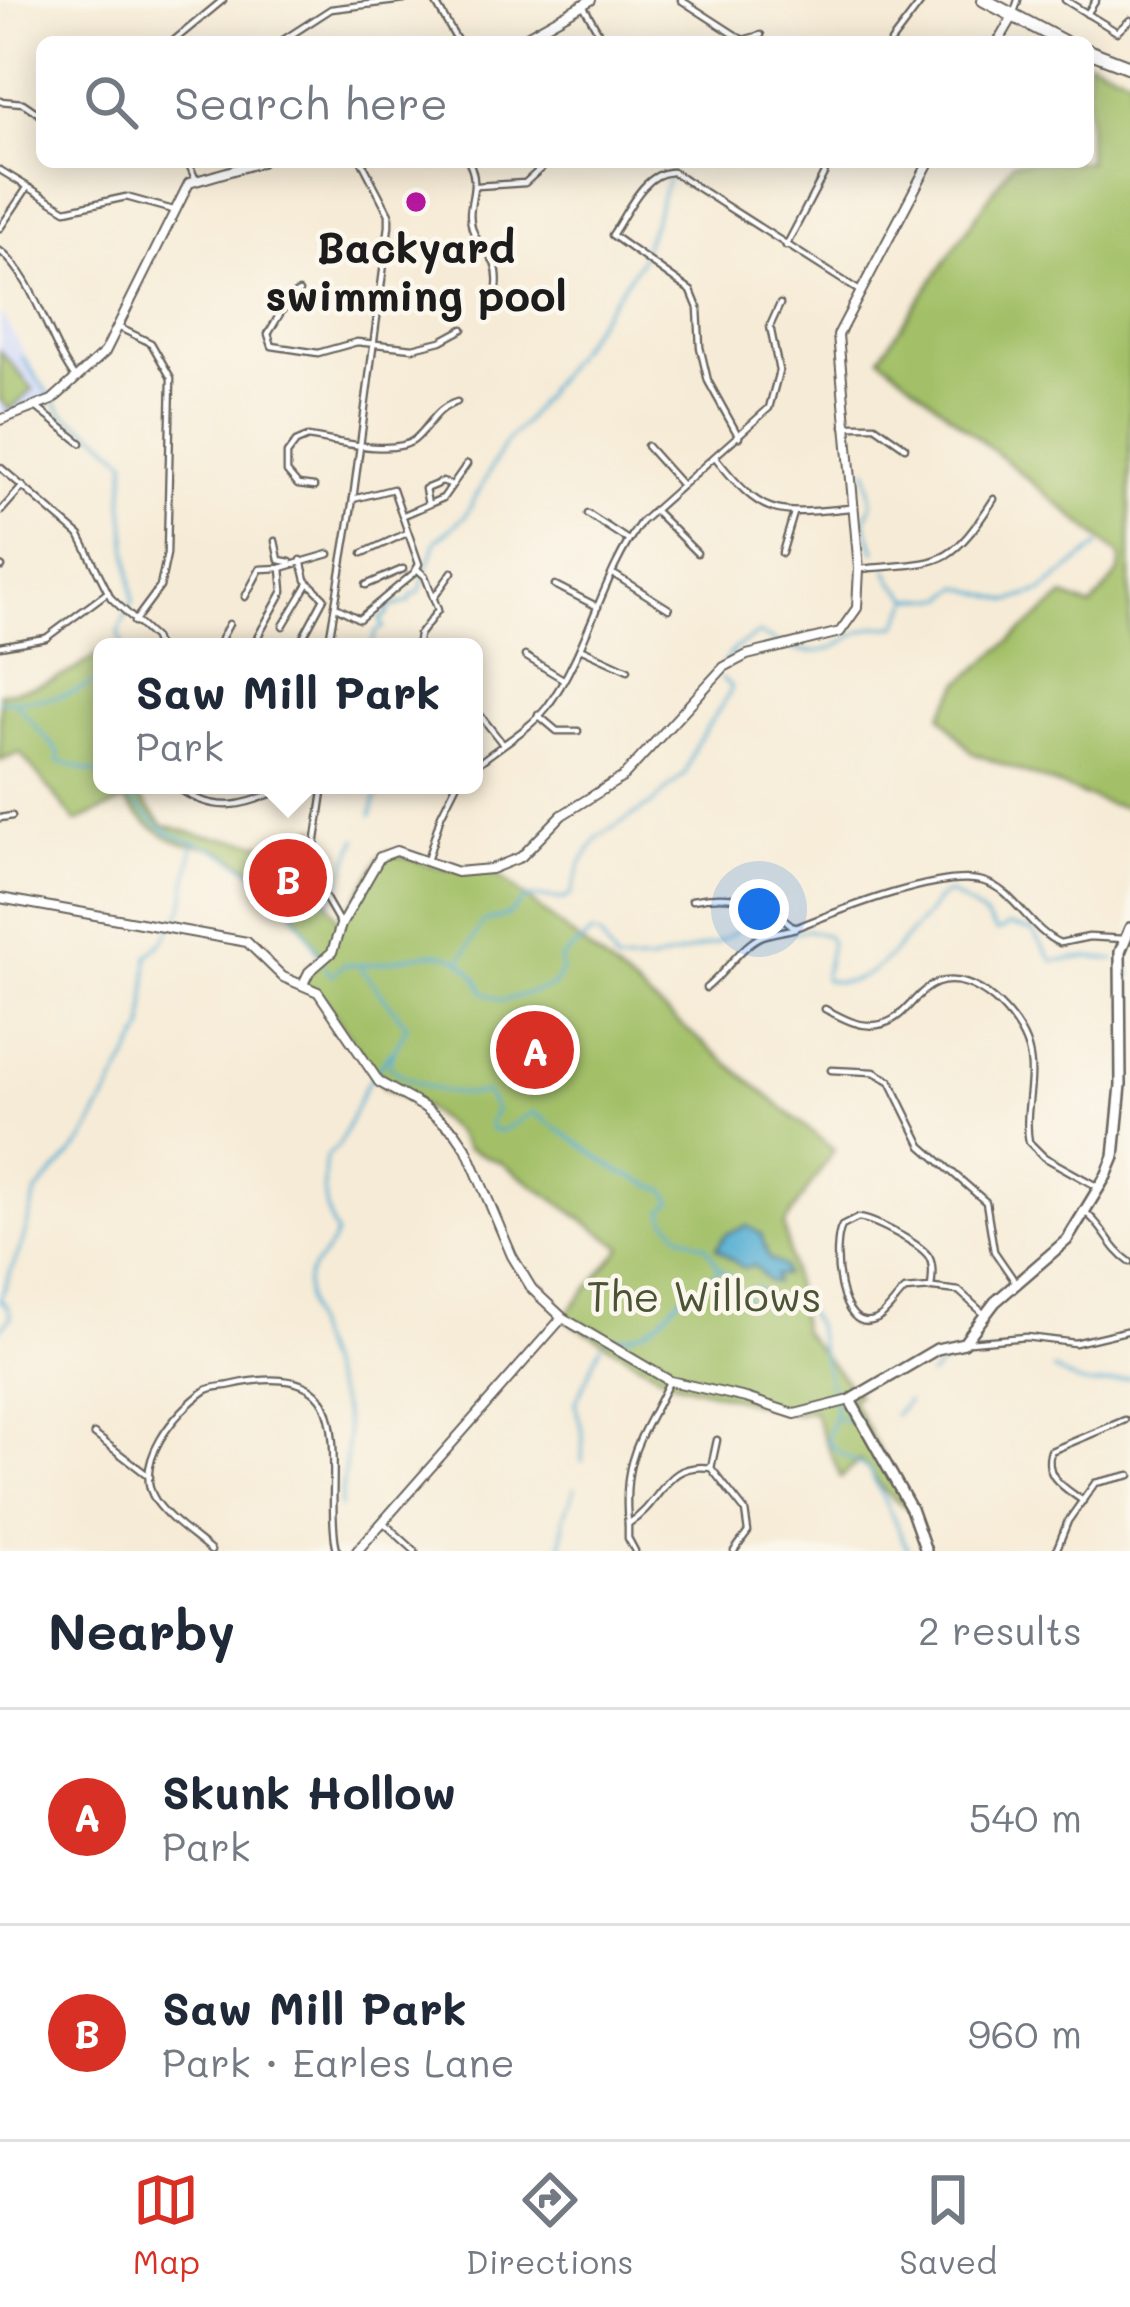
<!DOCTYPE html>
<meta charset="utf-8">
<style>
body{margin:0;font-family:Mali,sans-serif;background:#f6f6f7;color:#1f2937}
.you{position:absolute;left:759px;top:909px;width:42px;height:42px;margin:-30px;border:9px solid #fff;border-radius:50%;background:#1a73e8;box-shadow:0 0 0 18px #1a73e833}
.badge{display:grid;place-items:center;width:78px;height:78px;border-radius:50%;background:#d93025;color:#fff;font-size:39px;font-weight:700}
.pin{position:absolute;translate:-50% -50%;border:6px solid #fff;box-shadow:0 3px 12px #0006}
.popup{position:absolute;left:93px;top:638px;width:390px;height:156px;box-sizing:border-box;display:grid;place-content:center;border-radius:18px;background:#fff;filter:drop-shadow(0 3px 9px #0005);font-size:39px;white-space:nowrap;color:#747a83}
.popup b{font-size:45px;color:#1f2937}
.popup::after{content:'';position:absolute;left:50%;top:100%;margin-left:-24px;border:24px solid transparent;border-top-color:#fff}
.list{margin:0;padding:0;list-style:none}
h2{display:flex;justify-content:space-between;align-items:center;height:156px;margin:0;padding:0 48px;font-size:51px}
h2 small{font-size:39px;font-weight:400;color:#747a83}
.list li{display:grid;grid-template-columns:78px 1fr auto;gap:36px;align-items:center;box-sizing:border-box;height:216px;padding:0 48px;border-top:3px solid #e0e1e3}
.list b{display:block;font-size:45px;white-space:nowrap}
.list p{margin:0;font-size:39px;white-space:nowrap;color:#747a83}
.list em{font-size:39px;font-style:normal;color:#747a83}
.icon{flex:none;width:66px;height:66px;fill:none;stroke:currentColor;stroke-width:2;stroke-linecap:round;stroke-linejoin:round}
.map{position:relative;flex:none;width:1130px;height:1551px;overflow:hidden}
.search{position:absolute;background:#fff;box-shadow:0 6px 30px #0003;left:36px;right:36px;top:36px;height:132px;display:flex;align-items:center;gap:30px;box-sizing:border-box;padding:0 42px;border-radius:18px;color:#747a83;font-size:45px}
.sheet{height:588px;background:#fff}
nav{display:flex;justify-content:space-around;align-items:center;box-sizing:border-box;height:168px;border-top:3px solid #e0e1e3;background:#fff;font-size:33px;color:#747a83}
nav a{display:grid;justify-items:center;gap:6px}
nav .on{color:#d93025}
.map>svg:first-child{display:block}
.built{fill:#d1d9f9}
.green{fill:#a3c067;stroke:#606e42;stroke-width:3}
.water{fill:#55aed3;stroke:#386578;stroke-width:3}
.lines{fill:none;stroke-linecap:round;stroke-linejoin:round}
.stream{stroke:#55aed3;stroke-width:3}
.minor-casing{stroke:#68645d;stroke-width:9}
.tertiary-casing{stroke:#68645d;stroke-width:12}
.secondary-casing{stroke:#68645d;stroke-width:14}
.primary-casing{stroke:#68645d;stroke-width:16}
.minor{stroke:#fff;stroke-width:4.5}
.tertiary{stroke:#fff;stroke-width:8}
.secondary{stroke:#fff;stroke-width:9}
.primary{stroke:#fff;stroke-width:12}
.poi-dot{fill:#b5179e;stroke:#fbf7ec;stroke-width:4.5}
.labels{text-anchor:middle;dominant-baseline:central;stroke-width:9;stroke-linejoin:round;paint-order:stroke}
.poi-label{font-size:42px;font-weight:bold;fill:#1c1c1c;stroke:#fbf7ec}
.park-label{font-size:42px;fill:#4b5536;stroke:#fbf7ec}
</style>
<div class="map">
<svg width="1130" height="1551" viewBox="0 0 1130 1551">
<rect width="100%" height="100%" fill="#fbf7ec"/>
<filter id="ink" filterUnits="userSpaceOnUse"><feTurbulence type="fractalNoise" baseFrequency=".00833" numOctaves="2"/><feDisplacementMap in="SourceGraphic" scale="24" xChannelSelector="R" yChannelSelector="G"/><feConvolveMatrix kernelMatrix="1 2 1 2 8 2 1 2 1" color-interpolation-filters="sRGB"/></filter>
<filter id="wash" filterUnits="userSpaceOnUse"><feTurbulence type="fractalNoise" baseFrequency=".004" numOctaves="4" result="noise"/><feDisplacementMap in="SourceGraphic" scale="48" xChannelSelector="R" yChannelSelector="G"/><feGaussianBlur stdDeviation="2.7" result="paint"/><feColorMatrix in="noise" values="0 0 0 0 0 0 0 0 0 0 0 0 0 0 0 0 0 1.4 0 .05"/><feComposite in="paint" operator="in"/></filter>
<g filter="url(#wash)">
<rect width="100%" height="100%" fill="#f6ebd6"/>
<polygon class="built" points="0,312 52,400 0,420"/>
<g class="green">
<polygon points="1088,60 1130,77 1130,808 1108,804 972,753 941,715 961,682 1064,596 1091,607 1119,572 1121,556 880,357 1013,162 1088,162"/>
<polygon points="0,351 33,389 10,410 0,400"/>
<path d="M102,651V785H129L163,825L201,835L266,844L317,828L311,874L341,924L380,857L388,852L444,869H491L834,1150L784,1225L802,1331L858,1395L851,1399L911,1509C874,1492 885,1482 859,1461L841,1478L813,1411L795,1414L670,1381L563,1318L622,1247L500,1162L466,1148L455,1132L424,1107L384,1087L323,997L303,984L307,968L321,958C300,914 260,866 213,848C205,845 194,846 185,844C161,837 141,820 125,801L76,822L20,753L0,761V693C41,687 70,677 102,651Z"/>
</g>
<polygon class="water" points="747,1226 761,1234 769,1259 783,1266 785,1275 775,1275 775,1283 768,1281 755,1266 743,1268 716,1248 726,1234"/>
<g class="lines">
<g class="stream">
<polyline points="22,357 63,414 101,438 126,460 123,503 133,600 118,632 123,647"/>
<polyline points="867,469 872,503 865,521 875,552"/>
<polyline points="887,570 894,583 911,599"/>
<polyline points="912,599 946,598 960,587 1010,601 1042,591 1099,545"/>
<polyline points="371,647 376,632 384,627 380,620 389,613 386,608 409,602 412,595 419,593 436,541 465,516 505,443 526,420 639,263 674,162"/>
<path d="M792,649C842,660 843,632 877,627C884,626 891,627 897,626L910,601"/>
<polyline points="723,664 735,648 759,634 778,643"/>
<path d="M0,701C43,699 62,702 102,678"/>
<polyline points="14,701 59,753 58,761 102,775"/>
<path d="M116,785C132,799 147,818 165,830C182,841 201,842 218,851C264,875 298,909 320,957"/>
<polyline points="371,815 380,785"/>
<polyline points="283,895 311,894 327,901 336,892 357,839"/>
<polyline points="461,960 483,922 508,915 524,900 534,897 564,899 571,895 581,863 598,837 653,803 686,772 695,746 729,694 732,687 721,678"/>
<polyline points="1123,961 1130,975"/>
<path d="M324,966L332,976L344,964C400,973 451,920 484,992L502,1001L553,986L561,972V958L592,933L601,937L616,963L650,962L716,943L740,929L781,925L794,932L807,930L828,936L831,943L824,979C868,995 897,945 923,919C935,908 932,899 949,893L984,915L997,932L1010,925L1032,931L1053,961L1088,957L1114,960"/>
<path d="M361,968L407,1026L390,1058V1067C414,1085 457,1100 486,1092L496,1110L489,1124L492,1130L500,1132L533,1112L620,1172L666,1191L672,1202L663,1210L667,1220L682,1236L706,1246L719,1268L733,1278L740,1302L746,1300L747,1291L757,1288L763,1292L766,1310L779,1300L800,1301L815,1325L836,1408L827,1441L841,1454L869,1469L909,1551"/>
<polyline points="0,1299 22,1244 36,1193 83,1141 144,1029 148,956 165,939 183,908 193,846"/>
<polyline points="0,1300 7,1306 11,1316 0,1330"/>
<path d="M606,1338C644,1336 658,1326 680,1297H690V1289L698,1291L718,1270"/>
<path d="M1053,1369C1085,1388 1094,1388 1130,1378"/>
<polyline points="930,1376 945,1362 992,1356"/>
<polyline points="894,1415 908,1401"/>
<polyline points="834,1418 858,1421"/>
<polyline points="582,1461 583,1433 575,1404 601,1346"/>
<path d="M340,1507C342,1480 352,1441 344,1414C334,1382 300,1313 307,1280C310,1264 330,1255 336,1234C324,1212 322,1182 326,1157L339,1145L366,1085L391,1051"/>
<polyline points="561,1551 564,1517 575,1488"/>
</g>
</g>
</g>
<g filter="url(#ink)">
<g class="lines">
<defs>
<g id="minor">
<polyline points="434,0 458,42"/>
<polyline points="681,0 743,40 761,35"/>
<polyline points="1065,0 1117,32 1130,20"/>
<polyline points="583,5 604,42"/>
<polyline points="1014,13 1018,0"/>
<polyline points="1087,14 1096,0"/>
<polyline points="172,42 223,0"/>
<polyline points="280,42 331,9 404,0"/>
<polyline points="891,42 923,0"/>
<polyline points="0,101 23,103 42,116"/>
<polyline points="188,162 195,178"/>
<path d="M469,162C482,189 465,203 472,228C480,254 501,253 497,288"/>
<polyline points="0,170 66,210 126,197 173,210"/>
<polyline points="477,186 525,183 548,162"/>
<polyline points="0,228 27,188"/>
<polyline points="786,246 830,162"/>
<path d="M0,251C35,278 48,342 76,379"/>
<polyline points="299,292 290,297 268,334 272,346 318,353 357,342 413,348 441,341 463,329"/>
<polyline points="120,328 151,343 171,378 167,554 160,587 134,622"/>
<polyline points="37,408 81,443"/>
<polyline points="844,426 875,426 905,447"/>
<path d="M739,437L708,381L700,347L698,308L691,291L612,235C627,213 644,171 673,172L858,290"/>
<polyline points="647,446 681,484"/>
<path d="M715,457C764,519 776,515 851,508"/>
<polyline points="0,467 80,536 111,598 154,638 157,647"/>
<path d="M314,487L298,485L287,472V454L296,442L308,437C334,441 394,456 414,440C431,426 434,409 457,402"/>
<polyline points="428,504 425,489 442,482 451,485"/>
<polyline points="654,510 697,553"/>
<polyline points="0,512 23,486"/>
<polyline points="588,514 628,540"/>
<polyline points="404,515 443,498 467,464"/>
<polyline points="275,541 279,560 290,562"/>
<polyline points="363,553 407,533"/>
<polyline points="782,553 794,513"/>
<polyline points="301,560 306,580 324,598 302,639"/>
<polyline points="0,566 2,567"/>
<polyline points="417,569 425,576 438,610 419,635 417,647"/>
<path d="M859,569C940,561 947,572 994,499"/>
<polyline points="615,575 669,609"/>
<polyline points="366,585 403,569"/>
<polyline points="555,585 598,607"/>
<polyline points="435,596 452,572"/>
<polyline points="245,597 260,569 281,568 329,554"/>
<polyline points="336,607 359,619 414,573 419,564 393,489 353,499"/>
<polyline points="283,626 308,584"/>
<polyline points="0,646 46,638 108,592"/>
<polyline points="226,647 221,639 229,624"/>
<polyline points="252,647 283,591 281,568"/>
<polyline points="328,647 353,499 389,226 389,214 362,162"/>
<polyline points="580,648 628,670"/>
<polyline points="525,656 563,679"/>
<polyline points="480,715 502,743"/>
<polyline points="538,715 557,731 578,731"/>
<path d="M474,767C496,748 529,730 547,707C588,651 601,577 641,522L769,408L779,371L770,326L780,304"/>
<path d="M174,785C214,816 247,807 290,785"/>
<polyline points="324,785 311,873 341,925"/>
<polyline points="0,818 12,816"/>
<polyline points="427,861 441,815 456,785"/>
<path d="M692,900C732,892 764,900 795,928"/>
<path d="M706,988C724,974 740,947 760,937C770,932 784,932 795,928C836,912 940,870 982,881C1014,889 1029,930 1060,943L1089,937L1124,939"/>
<path d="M825,1009C841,1017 858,1028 877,1025C906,1021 913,992 937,983C975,970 1019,1017 1028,1049C1037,1079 1023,1111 1029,1142L1044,1157L1098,1187"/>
<polyline points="831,1070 874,1072 890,1081 922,1146 986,1202 994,1251 1016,1283"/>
<path d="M1085,1212C1104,1226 1110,1249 1130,1262"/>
<path d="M858,1218C873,1219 921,1244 929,1257C934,1266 932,1278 931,1288L905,1290C896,1298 888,1313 877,1319C838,1338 831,1245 842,1226Z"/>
<polyline points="933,1288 959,1291 984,1314"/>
<polyline points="970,1342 1026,1337 1075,1343 1130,1330"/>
<polyline points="94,1434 150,1477"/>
<polyline points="711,1468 717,1440"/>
<path d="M1083,1501C1064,1487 1043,1477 1051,1451L1125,1420"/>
<polyline points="383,1522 415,1551"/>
<path d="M628,1524C622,1457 640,1441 668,1384"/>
<path d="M211,1551C194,1536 169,1520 156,1501C131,1464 176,1411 205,1391C212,1386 223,1387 231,1385C261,1378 307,1373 324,1404C342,1439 327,1507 337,1551"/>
<path d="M635,1551L628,1538V1524C664,1502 663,1461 711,1468L745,1511L748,1532L734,1551"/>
<polyline points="1056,1551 1068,1521 1095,1483 1130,1475"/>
</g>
<g id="tertiary">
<polyline points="516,42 591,0"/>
<polyline points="998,42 1012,18"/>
<polyline points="0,420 52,400 105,352 189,183 261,162"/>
<polyline points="0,898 247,942 283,977 318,992 379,1082 424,1107 455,1132 466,1148 512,1256 532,1289 563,1318 670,1381 746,1398 795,1414 850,1400"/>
<polyline points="303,984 309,972 332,952 341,925 380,857 396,851 457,872 491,869 521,857 562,815 623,777 724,667 747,655 840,632 857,608 859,569 838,335 929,162"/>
<polyline points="357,1551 562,1318"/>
</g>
<polyline id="secondary" points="926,1551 911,1509 850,1400 937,1349 964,1343 995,1302 1067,1240 1106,1176 1114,1157 1121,1085 1120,952 1130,928"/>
<g id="primary">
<polyline points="984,0 1064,42"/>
<polyline points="1088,51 1130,67"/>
</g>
</defs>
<use href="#minor" class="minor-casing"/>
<use href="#tertiary" class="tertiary-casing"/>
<use href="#secondary" class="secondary-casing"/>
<use href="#primary" class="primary-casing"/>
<use href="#minor" class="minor"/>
<use href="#tertiary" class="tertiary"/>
<use href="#secondary" class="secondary"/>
<use href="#primary" class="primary"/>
</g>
</g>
<circle class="poi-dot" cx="416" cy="202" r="12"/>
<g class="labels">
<g class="poi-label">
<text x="416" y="246">Backyard<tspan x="416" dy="48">swimming pool</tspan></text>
</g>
<g class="park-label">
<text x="704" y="1295">The Willows</text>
</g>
</g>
</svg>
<div class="you"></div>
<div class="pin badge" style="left:535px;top:1050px">A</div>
<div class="pin badge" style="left:288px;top:878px">B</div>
<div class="popup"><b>Saw Mill Park</b>Park</div>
<div class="search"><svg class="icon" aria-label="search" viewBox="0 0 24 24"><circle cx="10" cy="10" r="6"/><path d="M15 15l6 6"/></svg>Search here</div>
</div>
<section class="sheet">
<h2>Nearby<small>2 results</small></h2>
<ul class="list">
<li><span class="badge">A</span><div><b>Skunk Hollow</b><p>Park</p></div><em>540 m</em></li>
<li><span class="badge">B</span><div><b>Saw Mill Park</b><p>Park · Earles Lane</p></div><em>960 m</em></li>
</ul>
</section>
<nav>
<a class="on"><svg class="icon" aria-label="map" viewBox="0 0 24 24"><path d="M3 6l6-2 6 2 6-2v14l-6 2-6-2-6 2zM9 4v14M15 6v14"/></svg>Map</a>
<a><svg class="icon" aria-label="directions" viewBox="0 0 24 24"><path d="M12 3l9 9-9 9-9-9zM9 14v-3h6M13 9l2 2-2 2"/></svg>Directions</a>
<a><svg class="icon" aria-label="saved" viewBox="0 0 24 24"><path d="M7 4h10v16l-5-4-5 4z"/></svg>Saved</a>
</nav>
